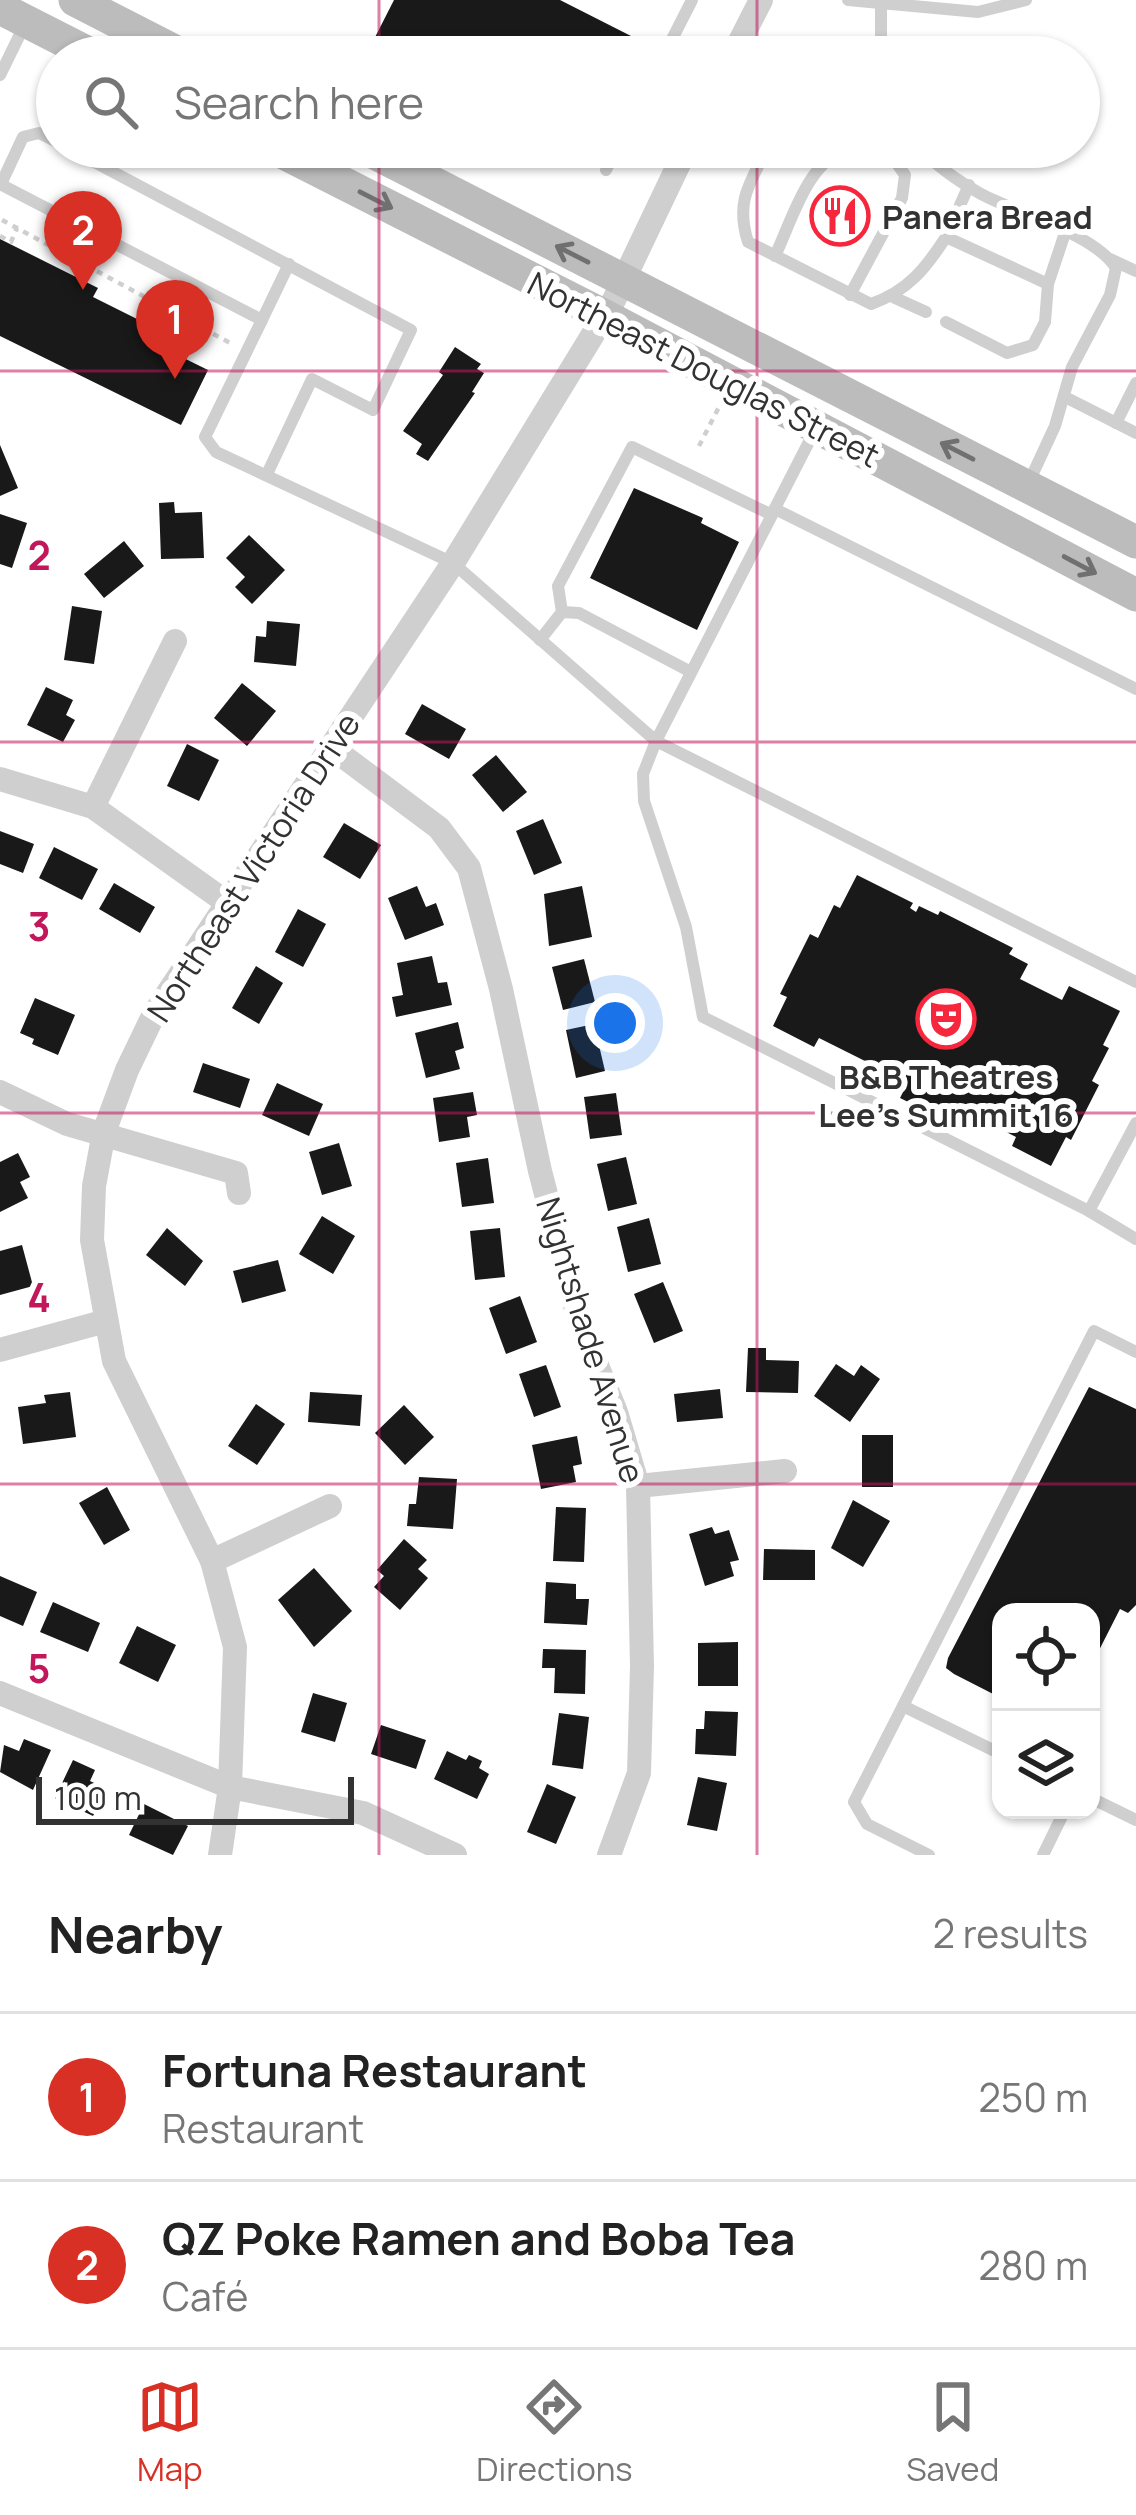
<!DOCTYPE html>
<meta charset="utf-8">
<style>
body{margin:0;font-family:Manrope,sans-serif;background:#f6f6f6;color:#222}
.controls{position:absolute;right:36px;bottom:36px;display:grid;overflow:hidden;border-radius:24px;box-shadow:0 3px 9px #0004}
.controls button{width:108px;height:108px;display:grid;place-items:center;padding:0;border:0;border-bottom:3px solid #e0e0e0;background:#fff;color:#222;font:60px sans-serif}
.scale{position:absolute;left:36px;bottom:30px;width:318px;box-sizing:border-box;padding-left:12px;border:6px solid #323232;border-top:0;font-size:33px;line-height:42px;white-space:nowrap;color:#323232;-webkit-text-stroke:9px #fff;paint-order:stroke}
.you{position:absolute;left:615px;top:1023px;width:42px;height:42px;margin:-30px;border:9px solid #fff;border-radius:50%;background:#1a73e8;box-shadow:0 0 0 18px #1a73e833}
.badge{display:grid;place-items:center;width:78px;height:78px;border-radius:50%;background:#d93025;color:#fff;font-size:39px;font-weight:700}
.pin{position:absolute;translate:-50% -99px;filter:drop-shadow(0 3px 6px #0008)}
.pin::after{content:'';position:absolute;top:63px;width:42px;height:36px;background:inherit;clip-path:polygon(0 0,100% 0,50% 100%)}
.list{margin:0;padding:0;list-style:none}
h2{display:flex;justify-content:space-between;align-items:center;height:156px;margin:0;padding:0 48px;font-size:51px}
h2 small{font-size:39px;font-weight:400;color:#767676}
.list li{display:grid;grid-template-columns:78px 1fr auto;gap:36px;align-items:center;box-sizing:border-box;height:168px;padding:0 48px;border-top:3px solid #e0e0e0}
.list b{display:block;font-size:45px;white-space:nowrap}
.list p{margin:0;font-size:39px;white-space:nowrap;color:#767676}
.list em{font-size:39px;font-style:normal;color:#767676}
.icon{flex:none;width:66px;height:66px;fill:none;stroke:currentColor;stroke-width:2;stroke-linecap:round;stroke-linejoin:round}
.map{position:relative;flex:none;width:1136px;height:1855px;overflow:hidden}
.search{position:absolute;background:#fff;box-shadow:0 3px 9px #0004;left:36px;right:36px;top:36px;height:132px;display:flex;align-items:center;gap:30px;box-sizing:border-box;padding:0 42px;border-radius:66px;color:#767676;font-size:45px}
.sheet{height:492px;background:#fff}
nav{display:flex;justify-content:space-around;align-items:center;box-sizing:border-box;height:168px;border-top:3px solid #e0e0e0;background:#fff;font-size:33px;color:#767676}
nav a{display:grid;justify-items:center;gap:6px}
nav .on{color:#d93025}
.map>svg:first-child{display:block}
.building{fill:#191919}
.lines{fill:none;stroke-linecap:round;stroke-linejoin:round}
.path{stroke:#cfcfcf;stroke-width:4.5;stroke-dasharray:6 6;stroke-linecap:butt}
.service{stroke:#cfcfcf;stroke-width:12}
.minor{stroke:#cfcfcf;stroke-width:24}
.secondary{stroke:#bcbcbc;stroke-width:33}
.oneway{stroke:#707070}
.grid{fill:none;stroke:#c2185b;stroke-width:3;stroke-opacity:0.55}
.labels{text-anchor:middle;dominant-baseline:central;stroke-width:12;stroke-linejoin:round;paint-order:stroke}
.poi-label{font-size:33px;font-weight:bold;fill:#323232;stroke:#fff;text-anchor:start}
.street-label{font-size:33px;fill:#323232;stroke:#fff}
.grid-label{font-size:39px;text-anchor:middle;font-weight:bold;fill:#c2185b;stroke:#fff;stroke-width:12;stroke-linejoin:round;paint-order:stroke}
</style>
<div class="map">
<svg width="1136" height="1855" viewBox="0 0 1136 1855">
<rect width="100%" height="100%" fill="#fff"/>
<g class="building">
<polygon points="394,0 560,0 631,36 620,57 365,57"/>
<polygon points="524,147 573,147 563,167"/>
<polygon points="0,239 98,288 93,297 155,328 149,341 208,370 181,425 0,336"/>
<polygon points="455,347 481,364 477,369 484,373 472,392 475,393 428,461 416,454 422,444 403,431 443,375 439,372"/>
<polygon points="0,445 18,488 0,496"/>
<polygon points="634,488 703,518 701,523 739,542 697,630 590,578"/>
<polygon points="174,502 175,513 202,512 204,558 161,559 159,503"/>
<polygon points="0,514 27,523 12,568 0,564"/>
<polygon points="249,535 285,570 252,604 235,587 245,577 226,558"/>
<polygon points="124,541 144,566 104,598 84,574"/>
<polygon points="72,606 102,611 94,664 64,660"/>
<polygon points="267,621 300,624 296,666 254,662 256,636 266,637"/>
<polygon points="242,683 276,711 247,746 214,718"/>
<polygon points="46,687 73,700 66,715 75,720 63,742 27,725"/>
<polygon points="422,704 466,729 449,759 405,734"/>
<polygon points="187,744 219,760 199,801 167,786"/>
<polygon points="496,755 527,792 503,812 472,775"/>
<polygon points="543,819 562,863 534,875 516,831"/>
<polygon points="344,823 381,845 360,879 323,857"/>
<polygon points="0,831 34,844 23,873 0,864"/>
<polygon points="54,847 98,869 82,900 39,878"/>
<polygon points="857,875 913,903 910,908 916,912 919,906 938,915 940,911 1013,948 1009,954 1028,964 1020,979 1062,1000 1069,986 1120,1011 1103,1045 1109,1048 1092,1081 1099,1085 1071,1140 1066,1137 1051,1166 1012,1146 1016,1137 969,1113 961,1128 900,1098 903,1092 860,1070 865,1061 819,1038 814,1047 773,1026 787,997 780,994 810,934 818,938 834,905 840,908"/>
<polygon points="114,883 155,907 140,933 99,909"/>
<polygon points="417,886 426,907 436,903 444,925 405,940 388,898"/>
<polygon points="582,886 592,937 549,946 544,894"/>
<polygon points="298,909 326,924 303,967 275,952"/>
<polygon points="432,956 438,983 447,982 452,1005 396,1017 392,997 403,995 397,963"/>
<polygon points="584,959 595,1002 563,1010 552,967"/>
<polygon points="256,966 283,983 259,1024 232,1008"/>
<polygon points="35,998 75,1015 58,1055 32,1044 34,1039 20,1033"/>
<polygon points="458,1022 464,1048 455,1051 460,1069 426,1078 415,1033"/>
<polygon points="594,1024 605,1071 576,1078 566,1030"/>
<polygon points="203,1063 250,1079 240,1108 193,1092"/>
<polygon points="277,1083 323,1104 309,1136 262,1115"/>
<polygon points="473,1092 477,1115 467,1117 470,1137 439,1142 433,1098"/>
<polygon points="616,1093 622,1135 590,1139 584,1097"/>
<polygon points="339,1143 352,1186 322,1195 309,1152"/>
<polygon points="18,1153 30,1177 20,1182 28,1198 0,1212 0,1162"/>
<polygon points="626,1157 637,1204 608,1211 597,1164"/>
<polygon points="488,1158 494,1203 462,1207 456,1163"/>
<polygon points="322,1216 355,1236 333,1274 299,1254"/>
<polygon points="649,1218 661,1264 628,1272 617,1227"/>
<polygon points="167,1228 203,1261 185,1286 146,1255"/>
<polygon points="500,1228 505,1277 475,1280 470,1231"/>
<polygon points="22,1245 33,1286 0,1295 0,1251"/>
<polygon points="278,1260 286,1291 242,1303 233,1271"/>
<polygon points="663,1282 683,1331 654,1343 634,1294"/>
<polygon points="520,1296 537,1342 506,1354 489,1308"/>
<polygon points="748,1348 766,1348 766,1360 799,1361 798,1393 746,1392"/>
<polygon points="836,1364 854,1376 861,1365 880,1379 850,1422 814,1396"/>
<polygon points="546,1365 561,1407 534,1417 519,1374"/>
<polygon points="1089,1387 1136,1409 1136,1605 1128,1613 1120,1609 1091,1666 1091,1612 1001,1612 1001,1698 954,1674 946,1668 948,1658"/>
<polygon points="720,1389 723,1418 677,1422 674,1394"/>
<polygon points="70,1392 76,1437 23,1444 18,1407 46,1403 44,1395"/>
<polygon points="310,1392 362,1395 360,1426 308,1422"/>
<polygon points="256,1404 285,1424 257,1465 228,1446"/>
<polygon points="404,1405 434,1437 405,1465 375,1433"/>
<rect x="862" y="1435" width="31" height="52"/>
<polygon points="577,1436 582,1464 573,1466 576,1482 541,1489 532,1445"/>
<polygon points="419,1477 457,1479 453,1529 407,1526 409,1504 416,1504"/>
<polygon points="107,1487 130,1530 104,1545 79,1503"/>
<polygon points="853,1500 890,1521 863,1567 831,1548"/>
<polygon points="556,1507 586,1508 584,1562 553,1561"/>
<polygon points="712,1527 715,1534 729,1530 739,1560 730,1562 734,1576 705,1586 689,1534"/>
<polygon points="404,1539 427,1560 418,1569 428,1578 400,1610 374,1587 384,1576 377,1570"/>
<polygon points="764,1549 815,1550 815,1580 763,1580"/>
<polygon points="314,1568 352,1611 314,1647 278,1600"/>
<polygon points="0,1576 37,1592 23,1626 0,1616"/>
<polygon points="546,1582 576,1584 576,1599 589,1599 587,1625 544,1623"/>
<polygon points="53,1602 100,1623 88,1652 40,1632"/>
<polygon points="137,1626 176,1645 158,1682 119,1663"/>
<polygon points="738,1642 738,1686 698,1686 698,1643"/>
<polygon points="543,1649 586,1650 585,1694 554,1693 555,1668 542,1668"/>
<polygon points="313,1693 347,1703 335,1742 301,1732"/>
<polygon points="705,1711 738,1712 736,1756 695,1754 696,1729 704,1729"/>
<polygon points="559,1713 589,1717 583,1769 552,1765"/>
<polygon points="381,1725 426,1740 416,1769 371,1754"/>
<polygon points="24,1739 51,1750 33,1790 0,1772 4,1745 19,1751"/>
<polygon points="447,1751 466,1760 469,1755 482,1761 479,1768 489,1774 477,1799 434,1779"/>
<polygon points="73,1760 95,1770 90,1781 107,1789 93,1816 55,1798"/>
<polygon points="698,1777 727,1783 717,1831 687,1825"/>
<polygon points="547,1784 576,1797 556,1844 527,1832"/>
<polygon points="144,1804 188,1826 173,1855 129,1835"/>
</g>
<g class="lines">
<g class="path">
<polyline points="2,220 232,344"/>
<polyline points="0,236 11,242 17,228"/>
<polyline points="699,446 720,405"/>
</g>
<g class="service">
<polyline points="848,0 978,12 1026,0"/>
<polyline points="881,1 881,57"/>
<polyline points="663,57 692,0"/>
<polyline points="0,75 26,22"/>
<polyline points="66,147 411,330 373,410 312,379 267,474"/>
<path d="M768,147C750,183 735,201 748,242L871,304C908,291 926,268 946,237L1048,284"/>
<path d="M919,147C936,166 958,181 981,194C1018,214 1094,233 1116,268L1110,295L1072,367L1055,426L1029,482"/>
<polyline points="606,170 617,147"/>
<polyline points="0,184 262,320 205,437 216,452 453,563 656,741 1136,982"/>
<polyline points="1,184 23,137 39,133 57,142"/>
<polyline points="946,237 969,185"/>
<path d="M775,256C793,218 807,162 849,147"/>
<polyline points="1110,259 1136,271"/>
<polyline points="850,295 902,198 905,175 891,155 873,147"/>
<polyline points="893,297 926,312"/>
<polyline points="262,320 289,264"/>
<polyline points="946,322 1007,353 1033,345 1045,322 1048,284 1065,233"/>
<polyline points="1065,397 1136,433"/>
<polyline points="1116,423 1136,383"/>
<polyline points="775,509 1136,689"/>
<polyline points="772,514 815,430"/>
<polyline points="562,612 579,613 691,672"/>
<polyline points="540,640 562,612 558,586 632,447 772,515 656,741 643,774 644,801 686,927 703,1017 1089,1211 1136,1239"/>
<polyline points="1089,1211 1136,1123"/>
<polyline points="903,1706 1001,1754"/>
<polyline points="1091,1798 1136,1820"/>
<polyline points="929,1855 867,1824 854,1802 1094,1331 1136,1352"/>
<polyline points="1043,1855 1065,1810"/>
</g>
<g class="minor">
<polyline points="732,57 761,0"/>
<polyline points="332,748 439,828 469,868 501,989 540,1171 579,1321 616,1412 638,1486 642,1666 639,1773 609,1855"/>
<polyline points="0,779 93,807 226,902"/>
<polyline points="93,807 175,641"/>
<polyline points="0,1092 67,1124 236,1173 239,1193"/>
<polyline points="0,1350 106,1321"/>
<polyline points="638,1486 785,1471"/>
<polyline points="212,1561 330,1506"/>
<polyline points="0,1693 230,1787 363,1813 455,1855"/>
<polyline points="220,1855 230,1787 235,1647 212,1561 114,1361 92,1240 94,1186 104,1132 127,1070 154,1014 453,563 614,300 687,147"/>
</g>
<g class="secondary">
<polyline points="75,0 186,57"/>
<polyline points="0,8 96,57"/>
<polyline points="272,147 605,316 1136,595"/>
<polyline points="363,147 1136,542"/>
</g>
</g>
<defs><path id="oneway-shaft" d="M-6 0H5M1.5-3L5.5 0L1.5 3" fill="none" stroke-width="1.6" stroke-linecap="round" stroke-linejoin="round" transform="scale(3)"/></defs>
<g class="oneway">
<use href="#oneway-shaft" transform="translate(376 200) rotate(27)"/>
<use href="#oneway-shaft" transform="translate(572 254) rotate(-153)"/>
<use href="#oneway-shaft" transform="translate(957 451) rotate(-153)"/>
<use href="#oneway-shaft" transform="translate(1080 565) rotate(28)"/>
</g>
<path class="grid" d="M379,0V57M757,0V57M379,147V1855M757,147V1855M0,371H1136M0,742H1136M0,1113H1136M0,1484H1136"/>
<defs>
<symbol id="restaurant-ring" viewBox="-11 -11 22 22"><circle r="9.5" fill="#fff" stroke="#f6263c" stroke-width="1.5"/><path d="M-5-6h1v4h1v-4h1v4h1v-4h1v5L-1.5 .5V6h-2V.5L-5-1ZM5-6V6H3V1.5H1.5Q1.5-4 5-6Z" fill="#f6263c"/></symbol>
<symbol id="theatre-ring" viewBox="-11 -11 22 22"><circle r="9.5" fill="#fff" stroke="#f6263c" stroke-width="1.5"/><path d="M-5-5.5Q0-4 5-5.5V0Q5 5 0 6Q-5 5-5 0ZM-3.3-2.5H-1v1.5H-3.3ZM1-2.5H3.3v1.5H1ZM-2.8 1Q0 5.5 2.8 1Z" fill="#f6263c"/></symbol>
</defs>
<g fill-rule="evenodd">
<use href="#restaurant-ring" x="807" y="183" width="66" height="66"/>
<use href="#theatre-ring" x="913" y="986" width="66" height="66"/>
</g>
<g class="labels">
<g class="poi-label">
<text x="882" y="216">Panera Bread</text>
<text x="946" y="1076" text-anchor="middle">B&amp;B Theatres<tspan x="946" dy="38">Lee's Summit 16</tspan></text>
</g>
<g class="street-label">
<text transform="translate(704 369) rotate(27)">Northeast Douglas Street</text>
<text transform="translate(253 867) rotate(-57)">Northeast Victoria Drive</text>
<text transform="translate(591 1340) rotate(73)">Nightshade Avenue</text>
</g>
</g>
<g class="grid-label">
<text x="39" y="570">2</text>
<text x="39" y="941">3</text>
<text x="39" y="1312">4</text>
<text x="39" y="1683">5</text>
</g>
</svg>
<div class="controls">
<button><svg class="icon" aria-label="locate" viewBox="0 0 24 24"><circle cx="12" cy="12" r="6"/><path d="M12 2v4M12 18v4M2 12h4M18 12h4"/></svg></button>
<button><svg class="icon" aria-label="layers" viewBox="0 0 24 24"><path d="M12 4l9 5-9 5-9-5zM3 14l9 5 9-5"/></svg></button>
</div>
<div class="scale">100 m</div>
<div class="you"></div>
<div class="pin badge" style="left:175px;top:379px">1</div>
<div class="pin badge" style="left:83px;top:290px">2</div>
<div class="search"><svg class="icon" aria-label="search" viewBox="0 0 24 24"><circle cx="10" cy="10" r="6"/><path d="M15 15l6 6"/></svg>Search here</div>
</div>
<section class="sheet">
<h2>Nearby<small>2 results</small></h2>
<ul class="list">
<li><span class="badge">1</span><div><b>Fortuna Restaurant</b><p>Restaurant</p></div><em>250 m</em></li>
<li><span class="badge">2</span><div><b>QZ Poke Ramen and Boba Tea</b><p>Café</p></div><em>280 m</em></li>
</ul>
</section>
<nav>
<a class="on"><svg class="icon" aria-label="map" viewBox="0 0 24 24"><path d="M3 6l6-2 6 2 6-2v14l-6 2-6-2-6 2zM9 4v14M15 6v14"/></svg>Map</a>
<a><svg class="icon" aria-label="directions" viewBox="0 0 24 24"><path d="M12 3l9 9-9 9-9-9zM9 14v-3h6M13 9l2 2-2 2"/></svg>Directions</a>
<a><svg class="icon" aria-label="saved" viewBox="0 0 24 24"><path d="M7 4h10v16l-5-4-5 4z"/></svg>Saved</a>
</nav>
